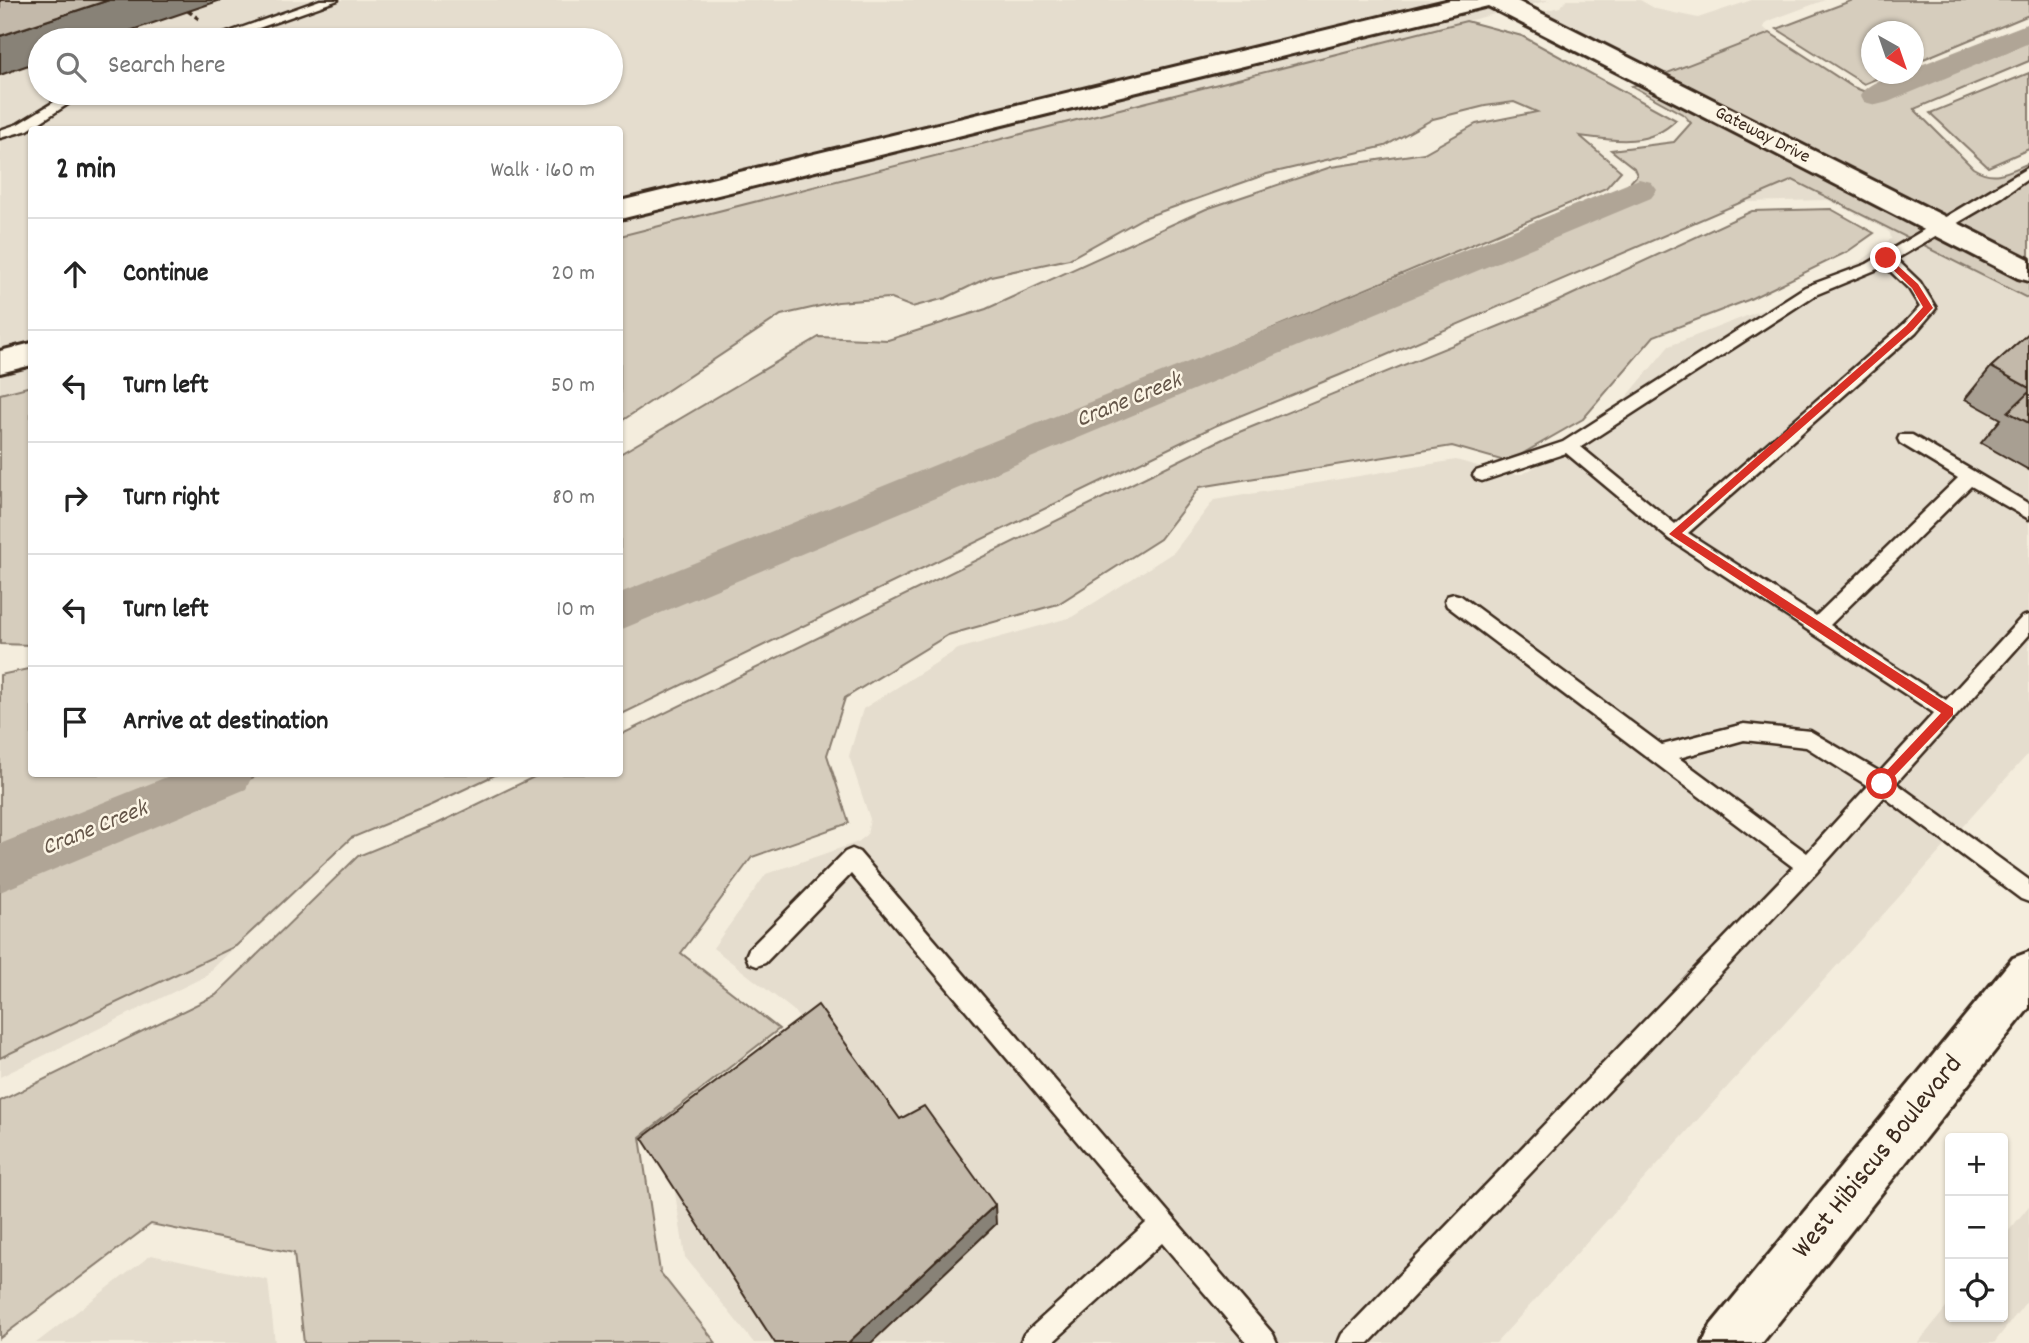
<!DOCTYPE html>
<meta charset="utf-8">
<style>
body{margin:0;font-family:Dekko,sans-serif;background:#f6f6f6;color:#222}
.controls{position:absolute;right:21px;bottom:21px;display:grid;overflow:hidden;border-radius:7px;box-shadow:0 2px 5px #0004}
.controls button{width:63px;height:63px;display:grid;place-items:center;padding:0;border:0;border-bottom:2px solid #e0e0e0;background:#fff;color:#222;font:35px sans-serif}
.compass{position:absolute;left:1861px;top:21px;width:63px;height:63px;border-radius:50%;background:#fff;box-shadow:0 2px 5px #0004;rotate:140deg}
.stop{position:absolute;width:21px;height:21px;margin:-16px;border:5px solid #d93025;border-radius:50%;background:#fff}
.stop.end{background:#d93025;border-color:#fff;box-shadow:0 2px 7px #0008}
.list{margin:0;padding:0;list-style:none}
h2{display:flex;justify-content:space-between;align-items:center;height:91px;margin:0;padding:0 28px;font-size:30px}
h2 small{font-size:23px;font-weight:400;color:#767676}
.list li{display:grid;grid-template-columns:46px 1fr auto;gap:21px;align-items:center;box-sizing:border-box;height:112px;padding:0 28px;border-top:2px solid #e0e0e0}
.list b{display:block;font-size:26px;white-space:nowrap}
.list em{font-size:23px;font-style:normal;color:#767676}
.icon{flex:none;width:38px;height:38px;fill:none;stroke:currentColor;stroke-width:2;stroke-linecap:round;stroke-linejoin:round}
.map{position:relative;flex:none;width:2029px;height:1343px;overflow:hidden}
.search{position:absolute;background:#fff;box-shadow:0 2px 5px #0004;left:28px;top:28px;width:595px;height:77px;display:flex;align-items:center;gap:18px;box-sizing:border-box;padding:0 24px;border-radius:38px;color:#767676;font-size:26px}
.panel{position:absolute;background:#fff;box-shadow:0 2px 5px #0004;left:28px;top:126px;width:595px;height:651px;border-radius:7px}
.map>svg:first-child{display:block}
.built{fill:#e5ddce;fill-rule:evenodd}
.green{fill:#d6cdbd;stroke:#887c6e;stroke-width:2}
.lines{fill:none;stroke-linecap:round;stroke-linejoin:round}
.canal{fill:#b0a596;fill-rule:evenodd}
.lane-casing{stroke:#3b2a1e;stroke-width:5}
.street-casing{stroke:#3b2a1e;stroke-width:6}
.secondary-casing{stroke:#3b2a1e;stroke-width:6}
.path{stroke:#3b2a1e;stroke-width:3.5;stroke-dasharray:5 3.5;stroke-linecap:butt}
.lane{fill:#fcf5e5;fill-rule:evenodd}
.street{fill:#fcf5e5;fill-rule:evenodd}
.secondary{fill:#fcf5e5;fill-rule:evenodd}
.wall{fill:#a89f92;stroke:#3b2a1e;stroke-width:2}
.shaded-wall{fill:#888277;stroke:#3b2a1e;stroke-width:2}
.building{fill:#c3b9aa;stroke:#3b2a1e;stroke-width:2}
.route{fill:#d93025}
.labels{text-anchor:middle;dominant-baseline:central;stroke-width:5;stroke-linejoin:round;paint-order:stroke}
.far-street-label{font-size:19px;fill:#3b2a1e;stroke:#fcf5e5}
.water-label{font-size:24px;font-style:italic;fill:#645548;stroke:#fcf5e5}
.near-street-label{font-size:28px;fill:#3b2a1e;stroke:#fcf5e5}
</style>
<div class="map">
<svg width="2029" height="1343" viewBox="0 0 2029 1343">
<rect width="100%" height="100%" fill="#f4eddd"/>
<filter id="ink" filterUnits="userSpaceOnUse"><feTurbulence type="fractalNoise" baseFrequency=".0143" numOctaves="2"/><feDisplacementMap in="SourceGraphic" scale="14" xChannelSelector="R" yChannelSelector="G"/><feConvolveMatrix kernelMatrix="1 2 1 2 8 2 1 2 1" color-interpolation-filters="sRGB"/></filter>
<g filter="url(#ink)">
<g class="built">
<path d="M0,0H1550L620,236V130H32L31,386L0,394ZM40,40H611V93H40Z"/>
<polygon points="1567,0 1640,0 1656,9 1698,18 1752,0 1825,0 1766,22 1763,27 1770,33 1662,75 1539,12 1560,7"/>
<polygon points="1793,180 2029,299 2029,753 1496,1343 754,1343 685,1257 668,1148 802,1022 793,1010 713,948 766,874 858,842 867,835 870,819 849,756 863,709 958,649 1072,617 1174,552 1214,500 1456,460 1506,474 1523,474 1601,428 1669,346 1762,310 1861,261 1891,239 1890,233 1882,227 1828,200 1742,202"/>
<polygon points="236,946 204,977 0,1077 0,1058"/>
<polygon points="2029,1206 2029,1298 1994,1343 1918,1343 1950,1303 1950,1317 2003,1317 2003,1238"/>
<polygon points="151,1255 268,1280 275,1343 36,1343"/>
</g>
<g class="green">
<polygon points="1853,0 2029,0 2029,15 1914,63 1913,32 1871,32 1871,74 1888,74 1864,84 1777,29"/>
<path d="M1466,21L1522,36L1676,120C1649,147 1615,141 1580,136L1621,171L1606,188L620,603V454L819,337L888,340L986,309L1206,209L1331,167L1424,153L1476,124L1537,112L1514,102L1485,106L1433,119L1385,146L1267,174L1143,218L1069,259L991,276L946,298L912,307L889,298L838,302L781,315L620,422V236Z"/>
<path d="M2029,27V61L1914,109L1973,168C1994,181 2008,172 2029,163V260L1662,75L1770,33L1853,87L1863,91H1876Z"/>
<polygon points="2029,73 2029,149 1988,167 1930,113"/>
<polygon points="1639,84 2029,283 2029,299 1793,180 1340,375 1215,426 620,715 620,621 1618,196 1637,175 1634,168 1611,150 1674,142 1691,123 1684,115 1632,86"/>
<polygon points="1831,209 1874,233 1847,252 1748,300 1654,336 1583,419 1508,462 1452,446 1200,487 1160,539 1058,604 948,635 845,698 827,755 849,823 752,857 681,953 779,1029 640,1137 660,1272 716,1343 304,1343 294,1253 151,1224 0,1338 0,1101 216,995 358,856 439,823 540,774 620,774 620,735 1227,437 1541,309 1752,211"/>
<polygon points="31,386 31,645 0,644 0,394"/>
<polygon points="28,669 32,670 32,774 214,774 0,864 0,675"/>
<polygon points="261,774 497,774 431,805 351,838 236,946 0,1058 0,884"/>
</g>
<g class="lines">
<g class="canal">
<path d="M2029,23V43L1888,102L1876,105L1864,102L1860,95C1870,80 1896,74 1913,74V68Z"/>
<polygon points="1639,179 1651,182 1657,190 1651,198 620,630 620,593"/>
<polygon points="174,774 253,774 246,789 0,892 0,844"/>
</g>
<defs>
<g id="lane">
<polygon points="320,0 338,0 225,40 207,40"/>
<polygon points="69,93 85,93 28,130 0,138 0,130 18,124"/>
<path d="M2029,167V178L2002,197L1896,259L1920,282L1936,308L1933,312L1916,332L1688,533L1816,616L1958,478L1900,443L1898,439L1900,435H1912L2029,504V519L1971,486L1830,625L1946,700L2022,617L2029,615V635L1896,783L2029,880V902L2021,899L1884,797L1816,873L1369,1343H1338L1342,1334L1793,867L1447,606L1445,601L1447,596L1454,594L1461,596L1662,745L1744,724L1810,731L1880,772L1934,713L1669,539L1566,453L1482,481L1476,479L1473,475L1476,471L1563,442L1805,287L1867,264ZM1885,266L1909,289L1920,307L1904,324L1675,524L1581,447L1815,295ZM1744,740L1806,747L1868,786L1807,853L1679,758Z"/>
<polygon points="852,849 859,852 1273,1334 1277,1343 1247,1343 1162,1243 1052,1343 1020,1343 1024,1334 1146,1223 851,874 765,963 757,966 749,963 746,956 749,949 845,852"/>
</g>
<g id="street">
<polygon points="1450,0 1515,0 2029,259 2029,281 2018,278 1488,6 620,219 620,201"/>
<polygon points="32,343 32,365 0,373 0,351"/>
</g>
<polygon id="secondary" points="2029,952 2029,1008 1762,1343 1703,1343 1711,1325 2013,958"/>
</defs>
<use href="#lane" class="lane-casing"/>
<use href="#street" class="street-casing"/>
<use href="#secondary" class="secondary-casing"/>
<polyline class="path" points="188,11 199,19"/>
<use href="#lane" class="lane"/>
<use href="#street" class="street"/>
<use href="#secondary" class="secondary"/>
</g>
<polygon class="wall" points="2029,333 2029,470 1981,443 2001,419 1965,399 1991,367"/>
<g class="shaded-wall">
<polygon points="109,0 221,0 103,40 40,40 40,61 0,75 0,36"/>
<polygon points="995,1205 996,1224 871,1343 848,1343"/>
</g>
<g class="building">
<polygon points="0,0 109,0 0,36"/>
<polygon points="2029,333 2029,388 1991,367"/>
<polygon points="2029,392 2029,423 2008,412"/>
<polygon points="818,1005 900,1119 924,1106 995,1205 848,1343 775,1343 642,1138"/>
</g>
</g>
<polygon class="route" points="1886,255 1918,284 1933,308 1931,310 1913,330 1682,533 1953,708 1953,715 1882,789 1878,788 1878,780 1941,713 1669,534 1906,326 1923,307 1912,288 1883,260 1881,258"/>
<g class="labels">
<g class="far-street-label">
<text transform="translate(1762 136) rotate(27)">Gateway Drive</text>
</g>
<g class="water-label">
<text transform="translate(1129 401) rotate(-22)">Crane Creek</text>
<text transform="translate(95 829) rotate(-22)">Crane Creek</text>
</g>
<g class="near-street-label">
<text transform="translate(1879 1158) rotate(-51)">West Hibiscus Boulevard</text>
</g>
</g>
</svg>
<div class="controls">
<button>+</button>
<button>−</button>
<button><svg class="icon" aria-label="locate" viewBox="0 0 24 24"><circle cx="12" cy="12" r="6"/><path d="M12 2v4M12 18v4M2 12h4M18 12h4"/></svg></button>
</div>
<svg class="compass" viewBox="-18 -18 36 36"><path d="M0-13l5 13h-10z" fill="#e53935"/><path d="M0 13l5-13h-10z" fill="#767676"/></svg>
<div class="stop" style="left:1882px;top:784px"></div>
<div class="stop end" style="left:1886px;top:258px"></div>
<div class="search"><svg class="icon" aria-label="search" viewBox="0 0 24 24"><circle cx="10" cy="10" r="6"/><path d="M15 15l6 6"/></svg>Search here</div>
<section class="panel">
<h2>2 min<small>Walk · 160 m</small></h2>
<ul class="list">
<li><svg class="icon" aria-label="ahead" viewBox="0 0 24 24"><path d="M12 20V5M6 11l6-6 6 6"/></svg><div><b>Continue</b></div><em>20 m</em></li>
<li><svg class="icon" aria-label="left" viewBox="0 0 24 24"><path d="M17 20v-9H6M10 6l-5 5 5 5"/></svg><div><b>Turn left</b></div><em>50 m</em></li>
<li><svg class="icon" aria-label="right" viewBox="0 0 24 24"><path d="M7 20v-9h11M14 6l5 5-5 5"/></svg><div><b>Turn right</b></div><em>80 m</em></li>
<li><svg class="icon" aria-label="left" viewBox="0 0 24 24"><path d="M17 20v-9H6M10 6l-5 5 5 5"/></svg><div><b>Turn left</b></div><em>10 m</em></li>
<li><svg class="icon" aria-label="arrive" viewBox="0 0 24 24"><path d="M6 21V4h12l-3 4 3 4H6"/></svg><div><b>Arrive at destination</b></div></li>
</ul>
</section>
</div>
